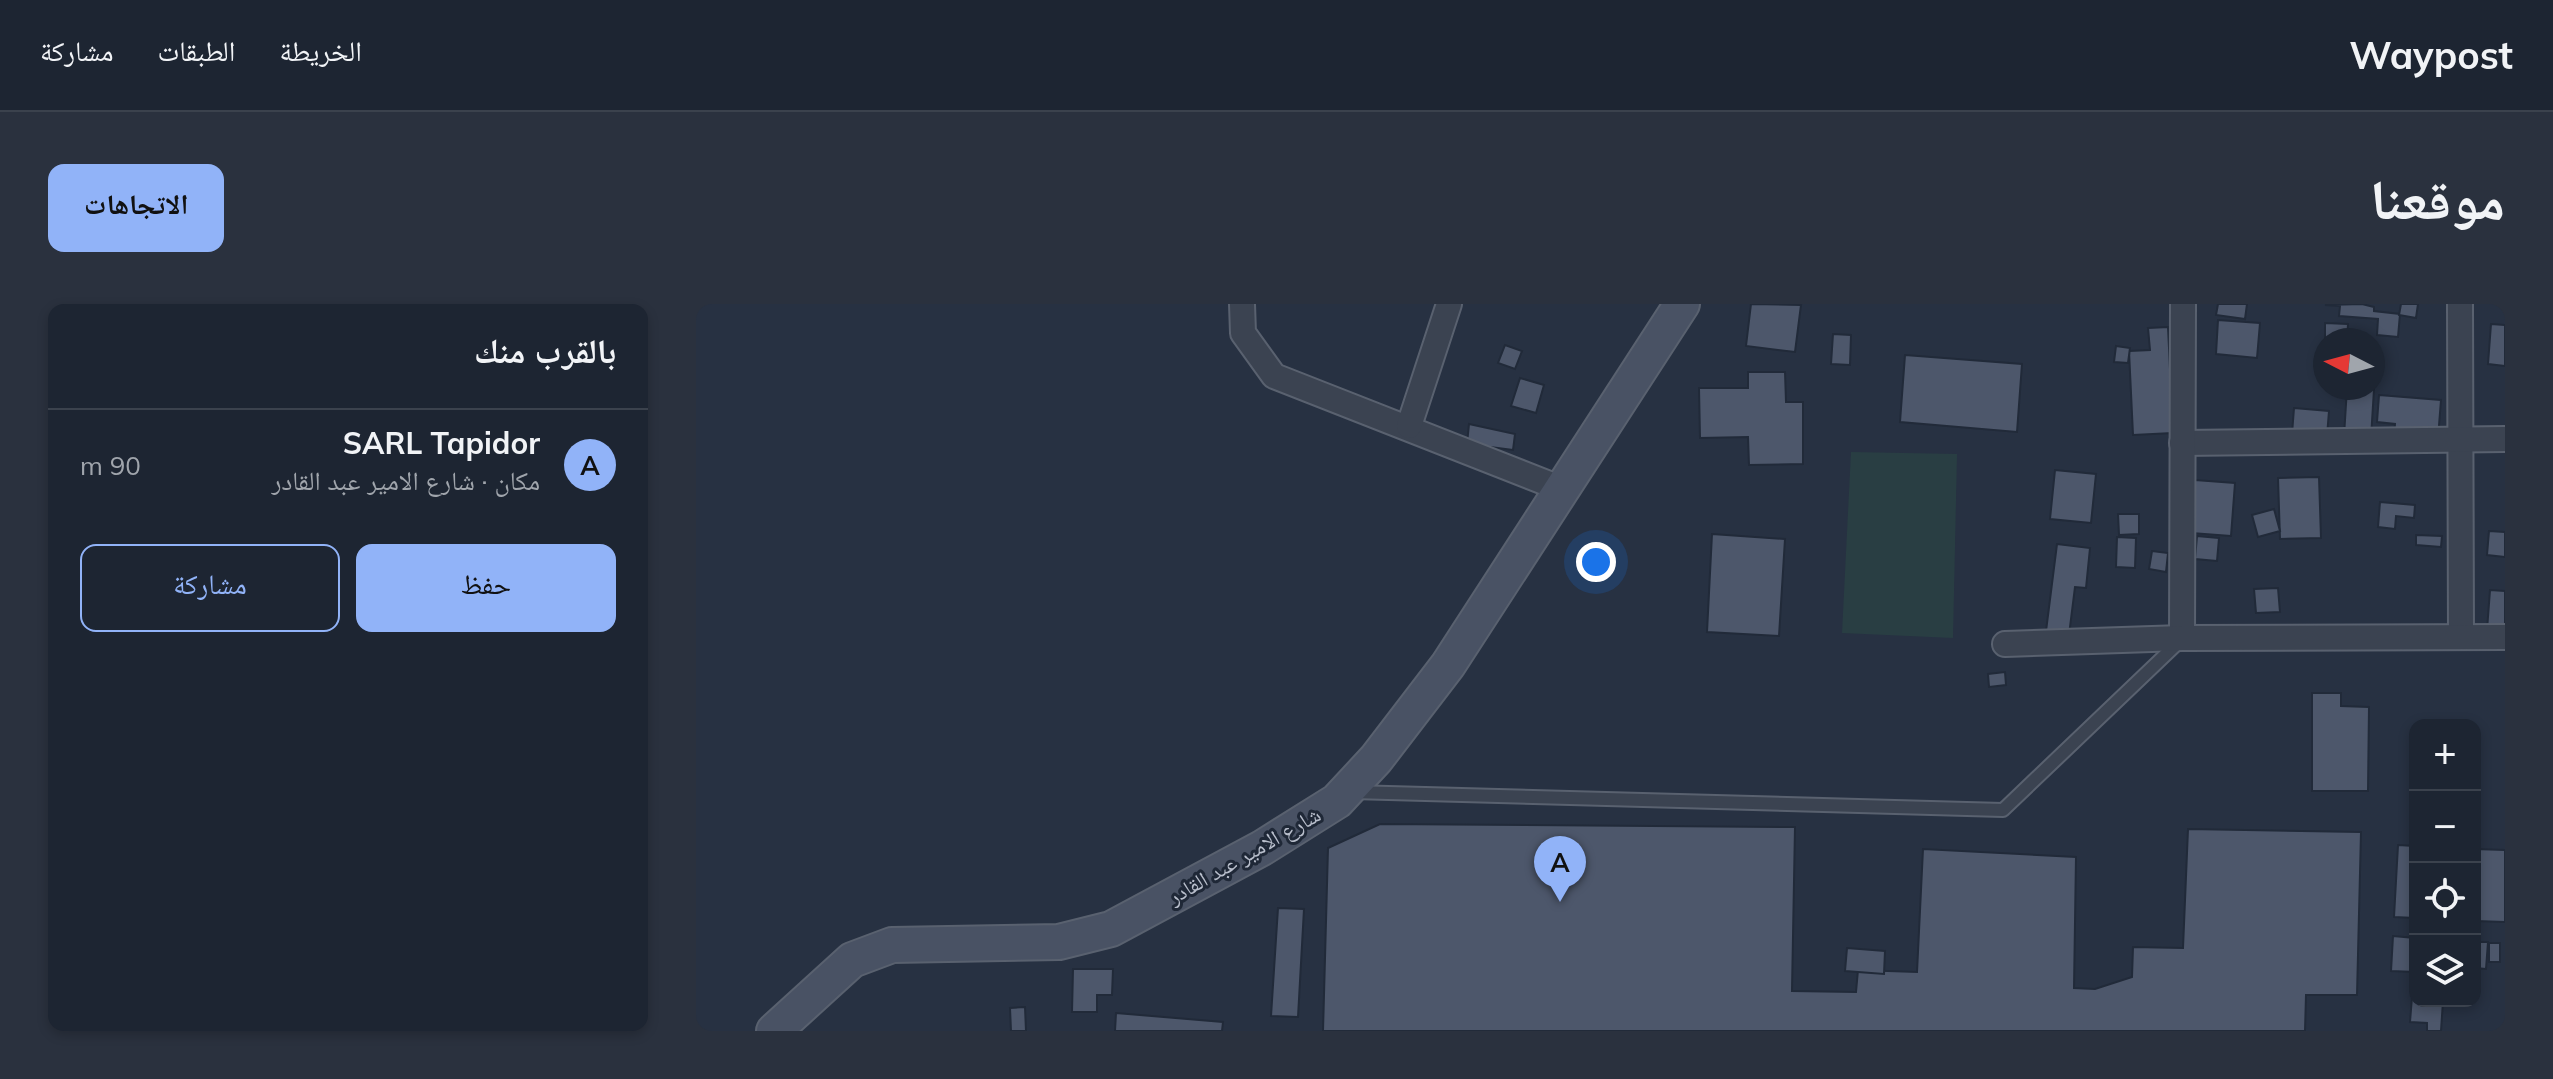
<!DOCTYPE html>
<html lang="ar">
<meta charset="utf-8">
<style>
body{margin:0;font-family:Mulish,"Noto Naskh Arabic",sans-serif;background:#2a313e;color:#f1f3f6;direction:rtl}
.controls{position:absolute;right:24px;bottom:24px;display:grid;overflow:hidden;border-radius:16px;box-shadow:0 4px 12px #0003}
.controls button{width:72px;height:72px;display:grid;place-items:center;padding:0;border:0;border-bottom:2px solid #3b424d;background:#1d2532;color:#f1f3f6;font:40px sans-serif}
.compass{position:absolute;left:1617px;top:24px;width:72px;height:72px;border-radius:50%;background:#1d2532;box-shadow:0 4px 12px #0003;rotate:276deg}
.you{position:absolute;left:900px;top:258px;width:28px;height:28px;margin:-20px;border:6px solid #fff;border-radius:50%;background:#1a73e8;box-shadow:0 0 0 12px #1a73e833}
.badge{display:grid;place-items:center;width:52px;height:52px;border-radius:50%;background:#91b3f8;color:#111;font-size:26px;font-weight:700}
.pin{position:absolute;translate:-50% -66px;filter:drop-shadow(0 2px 4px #0008)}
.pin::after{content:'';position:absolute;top:42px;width:28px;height:24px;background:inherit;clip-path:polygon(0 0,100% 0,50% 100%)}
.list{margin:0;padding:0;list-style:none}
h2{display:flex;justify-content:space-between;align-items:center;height:104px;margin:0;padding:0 32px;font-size:34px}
h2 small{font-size:26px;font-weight:400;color:#a0a5ac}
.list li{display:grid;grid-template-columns:52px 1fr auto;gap:24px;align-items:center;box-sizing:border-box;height:112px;padding:0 32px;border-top:2px solid #3b424d}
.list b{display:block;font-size:30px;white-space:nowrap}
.list p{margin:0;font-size:26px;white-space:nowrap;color:#a0a5ac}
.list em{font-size:26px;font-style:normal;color:#a0a5ac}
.actions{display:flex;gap:16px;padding:24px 32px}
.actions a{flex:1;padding:18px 0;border:2px solid #91b3f8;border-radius:16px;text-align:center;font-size:28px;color:#91b3f8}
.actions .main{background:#91b3f8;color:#111}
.icon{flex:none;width:44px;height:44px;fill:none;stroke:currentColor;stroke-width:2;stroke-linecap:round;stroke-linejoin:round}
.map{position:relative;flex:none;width:1809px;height:727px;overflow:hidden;direction:ltr;border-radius:16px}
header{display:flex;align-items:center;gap:48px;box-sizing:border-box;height:112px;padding:0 40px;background:#1d2532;border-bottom:2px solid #3b424d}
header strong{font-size:38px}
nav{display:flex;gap:44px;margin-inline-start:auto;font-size:28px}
.intro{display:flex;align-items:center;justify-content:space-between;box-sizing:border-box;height:192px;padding:0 48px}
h1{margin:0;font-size:56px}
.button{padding:20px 36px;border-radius:16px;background:#91b3f8;color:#111;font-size:28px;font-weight:700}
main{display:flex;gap:48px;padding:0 48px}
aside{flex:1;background:#1d2532;border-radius:16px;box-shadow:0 4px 12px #0003}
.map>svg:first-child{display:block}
.green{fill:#293e43}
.building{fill:#4d576b;stroke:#212a39;stroke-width:2}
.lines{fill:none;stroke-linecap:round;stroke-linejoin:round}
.lane-casing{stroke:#59616f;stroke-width:16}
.street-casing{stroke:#59616f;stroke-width:28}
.secondary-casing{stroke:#59616f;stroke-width:38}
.lane{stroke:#3b4351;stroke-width:12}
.street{stroke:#3b4351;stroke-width:24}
.secondary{stroke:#495264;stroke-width:34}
.labels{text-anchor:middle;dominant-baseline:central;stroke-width:6;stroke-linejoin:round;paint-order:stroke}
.street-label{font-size:22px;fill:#b8becb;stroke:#1f2837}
</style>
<header>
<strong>Waypost</strong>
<nav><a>الخريطة</a><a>الطبقات</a><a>مشاركة</a></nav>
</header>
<div class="intro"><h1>موقعنا</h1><a class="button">الاتجاهات</a></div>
<main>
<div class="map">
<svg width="1809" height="727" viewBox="0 0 1809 727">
<rect width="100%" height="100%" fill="#273142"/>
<polygon class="green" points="1155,148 1261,150 1257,334 1146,329"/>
<g class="building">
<polygon points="1055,0 1105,1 1099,48 1050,42"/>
<polygon points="1522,0 1551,0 1549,15 1520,11"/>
<polygon points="1666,0 1678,3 1678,7 1704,10 1702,33 1681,31 1682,15 1643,12 1644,2 1629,1"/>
<polygon points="1705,0 1722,0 1720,14 1703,11"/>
<polygon points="1522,16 1564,19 1561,54 1520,50"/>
<polygon points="1629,19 1652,20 1651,36 1629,36 1629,49"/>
<polygon points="1795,20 1809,21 1809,62 1792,60"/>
<polygon points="1472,23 1477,129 1437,131 1433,47 1454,46 1452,24"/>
<polygon points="1137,30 1155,31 1154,61 1135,60"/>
<polygon points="809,41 826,47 819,65 802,59"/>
<polygon points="1420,42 1434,44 1432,59 1418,58"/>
<polygon points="1209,51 1326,60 1321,128 1204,118"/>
<polygon points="1052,68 1089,68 1090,98 1107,98 1107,160 1053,161 1052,133 1004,134 1003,84 1052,84"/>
<polygon points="824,74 848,81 840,109 815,102"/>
<polygon points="1651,84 1678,85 1675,134 1648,132"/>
<polygon points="1683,91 1745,96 1741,147 1697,143 1699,120 1681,118"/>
<polygon points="1598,104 1633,107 1631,132 1596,130"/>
<polygon points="773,120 819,130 817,146 771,140"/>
<polygon points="1359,166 1400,170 1395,219 1354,215"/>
<polygon points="1623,173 1625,234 1584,235 1582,174"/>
<polygon points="1499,176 1539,179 1535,232 1495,229"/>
<polygon points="1684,198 1719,201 1718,214 1700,212 1699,225 1682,223"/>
<polygon points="1578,205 1584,227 1562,233 1556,211"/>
<polygon points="1422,210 1443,210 1443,230 1423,231"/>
<polygon points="1793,227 1809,228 1809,253 1791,251"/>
<polygon points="1016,230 1089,235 1083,332 1011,328"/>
<polygon points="1720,231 1746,232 1745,243 1720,241"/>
<polygon points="1501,232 1523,234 1521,257 1499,255"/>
<polygon points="1421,233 1440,234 1439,264 1420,263"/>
<polygon points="1361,240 1394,244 1390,284 1379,283 1373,331 1350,327"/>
<polygon points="1456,247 1472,249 1470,268 1453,265"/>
<polygon points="1582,284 1584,308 1560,309 1558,285"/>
<polygon points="1794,286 1809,287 1809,327 1791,326"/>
<polygon points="1309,368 1310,381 1293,383 1292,370"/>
<polygon points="1616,389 1645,389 1645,402 1673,403 1672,487 1616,487"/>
<polygon points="684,520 1099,523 1096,687 1160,688 1162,666 1221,668 1227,545 1380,553 1378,684 1399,685 1436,673 1437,643 1487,644 1492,525 1665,528 1661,691 1610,691 1609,727 627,727 632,544"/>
<polygon points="1702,541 1719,542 1719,614 1698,613"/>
<polygon points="1779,545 1809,546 1809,618 1779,617"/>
<polygon points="582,604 608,605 602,713 575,712"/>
<polygon points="1697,632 1719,634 1719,697 1747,697 1745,727 1731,727 1731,719 1714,718 1718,668 1695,667"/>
<polygon points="1779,638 1792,638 1790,665 1779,664"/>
<rect x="1793" y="639" width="11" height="19"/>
<polygon points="1151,644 1189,647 1188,670 1149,667"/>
<polygon points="377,665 417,665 416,691 401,691 401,708 376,708"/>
<polygon points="329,703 330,727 315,727 314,704"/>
<polygon points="420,709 527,718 526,727 419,727"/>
</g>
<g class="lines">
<defs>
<polyline id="lane" points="656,488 1307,506 1485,336"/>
<g id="street">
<polyline points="546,0 547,29 578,72 866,185"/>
<polyline points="1764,0 1765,333"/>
<polyline points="713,122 753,0"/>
<polyline points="1486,139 1809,135"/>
<polyline points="1486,334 1487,0"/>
<polyline points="1309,340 1486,334 1809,333"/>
</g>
<polyline id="secondary" points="78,727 156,656 196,641 363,638 415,625 566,544 641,497 680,455 752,361 986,0"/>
</defs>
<use href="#lane" class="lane-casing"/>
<use href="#street" class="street-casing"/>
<use href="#secondary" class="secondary-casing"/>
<use href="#lane" class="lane"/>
<use href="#street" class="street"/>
<use href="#secondary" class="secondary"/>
</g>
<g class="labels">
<g class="street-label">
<text transform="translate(548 551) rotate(-30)">شارع الامير عبد القادر</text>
</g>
</g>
</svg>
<div class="controls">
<button>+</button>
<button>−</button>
<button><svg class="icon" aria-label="locate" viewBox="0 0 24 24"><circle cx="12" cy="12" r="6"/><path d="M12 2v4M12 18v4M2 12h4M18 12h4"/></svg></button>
<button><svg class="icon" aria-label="layers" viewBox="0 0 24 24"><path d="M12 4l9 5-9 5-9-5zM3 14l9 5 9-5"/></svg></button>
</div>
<svg class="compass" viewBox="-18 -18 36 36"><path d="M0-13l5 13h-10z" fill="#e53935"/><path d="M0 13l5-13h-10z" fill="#a0a5ac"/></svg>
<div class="you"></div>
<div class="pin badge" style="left:864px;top:598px">A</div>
</div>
<aside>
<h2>بالقرب منك<small></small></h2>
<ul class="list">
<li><span class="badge">A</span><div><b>SARL Tapidor</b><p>مكان · شارع الامير عبد القادر</p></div><em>90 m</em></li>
</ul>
<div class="actions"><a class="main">حفظ</a><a>مشاركة</a></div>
</aside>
</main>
